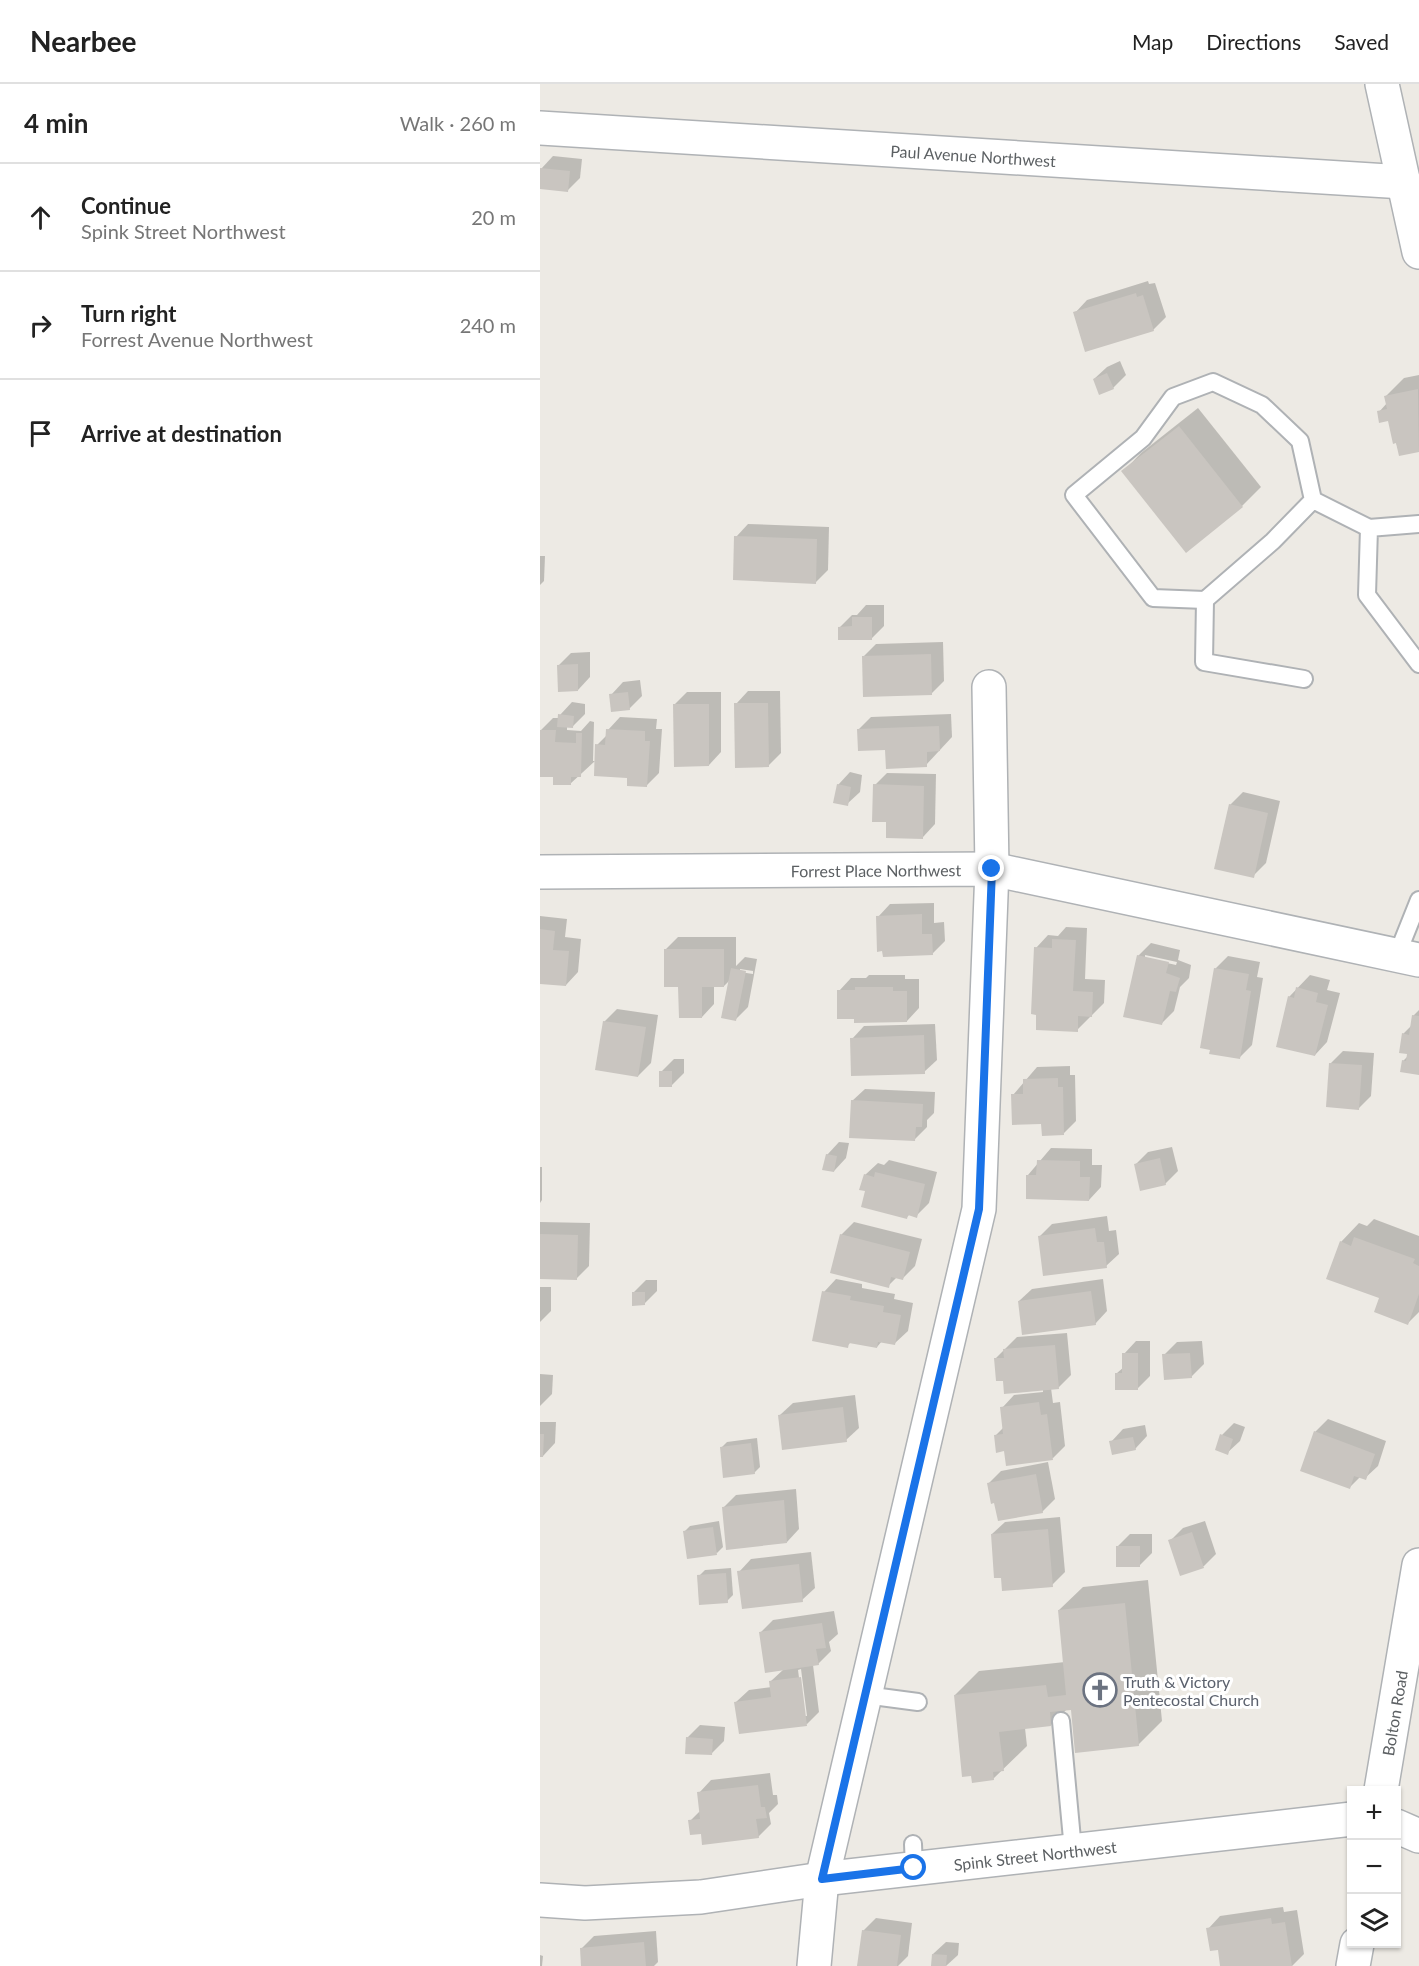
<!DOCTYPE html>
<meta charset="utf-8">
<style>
body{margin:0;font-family:Lato,sans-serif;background:#f2f2f2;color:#222}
.controls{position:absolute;right:18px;bottom:18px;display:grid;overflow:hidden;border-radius:0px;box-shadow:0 2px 4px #0004}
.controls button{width:54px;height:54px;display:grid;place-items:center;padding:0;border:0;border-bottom:2px solid #e0e0e0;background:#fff;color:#222;font:30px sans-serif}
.stop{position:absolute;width:18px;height:18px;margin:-14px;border:4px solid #1a73e8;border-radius:50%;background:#fff}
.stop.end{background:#1a73e8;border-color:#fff;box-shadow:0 2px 6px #0008}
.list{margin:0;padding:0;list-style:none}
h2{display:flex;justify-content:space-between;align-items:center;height:78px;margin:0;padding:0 24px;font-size:26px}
h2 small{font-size:20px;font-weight:400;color:#767676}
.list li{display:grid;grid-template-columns:39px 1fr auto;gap:18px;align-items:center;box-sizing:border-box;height:108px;padding:0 24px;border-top:2px solid #e0e0e0}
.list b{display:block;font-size:22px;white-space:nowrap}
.list p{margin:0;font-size:20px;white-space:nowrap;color:#767676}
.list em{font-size:20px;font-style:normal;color:#767676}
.icon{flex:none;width:33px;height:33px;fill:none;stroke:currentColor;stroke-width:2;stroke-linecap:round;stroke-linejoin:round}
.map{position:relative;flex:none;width:879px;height:1882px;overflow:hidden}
header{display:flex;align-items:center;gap:36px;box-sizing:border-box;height:84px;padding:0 30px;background:#fff;border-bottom:2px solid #e0e0e0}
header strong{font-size:28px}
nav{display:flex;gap:33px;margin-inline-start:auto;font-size:21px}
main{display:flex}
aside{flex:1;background:#fff}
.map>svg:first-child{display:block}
.shadow{fill:#0003;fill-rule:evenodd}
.building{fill:#c9c5c0}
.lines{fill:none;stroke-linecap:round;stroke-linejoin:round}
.service-casing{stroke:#afb2b5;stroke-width:20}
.minor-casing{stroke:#afb2b5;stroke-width:36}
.tertiary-casing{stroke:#afb2b5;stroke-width:36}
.service{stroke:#fff;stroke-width:16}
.minor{stroke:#fff;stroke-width:33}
.tertiary{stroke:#fff;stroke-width:33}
.route{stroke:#1a73e8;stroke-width:8}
.labels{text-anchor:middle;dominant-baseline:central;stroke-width:6;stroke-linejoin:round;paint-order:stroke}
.street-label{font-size:16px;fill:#5c6063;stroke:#fff}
.worship-label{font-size:16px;fill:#5b616d;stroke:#fff;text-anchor:start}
</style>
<header>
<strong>Nearbee</strong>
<nav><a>Map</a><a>Directions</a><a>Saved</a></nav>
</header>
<main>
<aside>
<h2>4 min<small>Walk · 260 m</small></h2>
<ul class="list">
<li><svg class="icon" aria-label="ahead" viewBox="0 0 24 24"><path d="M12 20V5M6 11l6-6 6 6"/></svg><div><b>Continue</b><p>Spink Street Northwest</p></div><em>20 m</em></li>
<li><svg class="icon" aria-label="right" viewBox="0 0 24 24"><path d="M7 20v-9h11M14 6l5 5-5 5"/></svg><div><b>Turn right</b><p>Forrest Avenue Northwest</p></div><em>240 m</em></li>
<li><svg class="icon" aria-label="arrive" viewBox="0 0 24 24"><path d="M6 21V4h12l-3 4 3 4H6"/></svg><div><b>Arrive at destination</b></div></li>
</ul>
</aside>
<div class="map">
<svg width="879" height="1882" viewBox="0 0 879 1882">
<rect width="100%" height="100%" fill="#edeae4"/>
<g class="shadow">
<polygon points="13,72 42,75 40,94 27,107 0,104 1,85"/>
<polygon points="608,197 609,200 615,199 626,233 613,246 535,229 547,216"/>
<polygon points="580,277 586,291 573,304 554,295 567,283"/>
<polygon points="879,291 879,366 860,371 849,336 839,328 847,319 846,312 864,294"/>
<polygon points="658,324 721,403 702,422 646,467 583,388 601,369"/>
<polygon points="208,440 289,443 288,486 275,499 196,453"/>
<polygon points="0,472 5,472 4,497 0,501"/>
<polygon points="326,521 344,521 344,542 331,555 300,543 312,531 317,531"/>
<polygon points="403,558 404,597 391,610 324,572 336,560"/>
<polygon points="50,568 50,593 38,606 18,582 31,569"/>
<polygon points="100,596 102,612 89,625 71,611 83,598"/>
<polygon points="208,607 240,607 241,669 228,682 196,620"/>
<polygon points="147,608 181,608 181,668 169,681 134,621"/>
<polygon points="32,618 45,620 45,630 32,643 27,642 27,646 41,647 50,637 54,638 53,677 55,677 30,700 14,691 0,692 0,647 13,634 19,634 20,631"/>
<polygon points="411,630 412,653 386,681 347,665 318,646 331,633"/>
<polygon points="80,633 117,635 116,645 122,645 119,689 107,701 89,692 57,661 67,651 68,646"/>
<polygon points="310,688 322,691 320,708 307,720 298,701"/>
<polygon points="347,689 396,690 395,740 383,753 348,737 335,701"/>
<polygon points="703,708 740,717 726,779 713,792 690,721"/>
<polygon points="394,819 394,839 404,838 405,857 392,870 338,833 350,820"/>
<polygon points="0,832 27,835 25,853 41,855 38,888 26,901 0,898"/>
<polygon points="526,843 547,844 545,895 565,896 564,919 537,946 496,864 508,851 518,852"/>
<path d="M138,853H196V882L205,873L217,875L208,923L195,936L191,895L184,902H174V920L162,933L140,902L125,866ZM200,885L213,887V890L200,888Z"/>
<path d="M611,859L640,866L638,876L651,881L649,894L640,903L634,927L622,939L598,872ZM605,871L637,878L636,881L605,874Z"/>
<polygon points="688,872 720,878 717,893 723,894 712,961 699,974 675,885"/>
<polygon points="329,891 365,891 365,895 379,895 379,924 367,937 299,907 311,894 326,894"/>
<polygon points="770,891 790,896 787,906 800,909 787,958 775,971 749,913"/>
<polygon points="77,925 118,931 111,979 98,992 64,938"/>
<polygon points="879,926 879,990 863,977 868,972 863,950 872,941 873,932"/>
<polygon points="395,940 397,976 384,988 312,955 324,942"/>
<polygon points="803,967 834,969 831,1012 819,1024 790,980"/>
<polygon points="134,975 144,975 144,989 132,1001 121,988"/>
<polygon points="530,982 530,991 535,991 536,1037 524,1049 503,1039 473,1011 497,983"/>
<polygon points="325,1005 395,1008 394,1029 387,1036 387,1043 375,1055 312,1017"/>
<polygon points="299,1058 309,1059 306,1074 294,1087 287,1071"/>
<polygon points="632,1063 638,1087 625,1100 596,1080 608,1068"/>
<polygon points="511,1064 552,1065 552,1081 562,1081 561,1103 549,1116 488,1091"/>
<polygon points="349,1076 397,1088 389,1119 376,1132 370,1130 366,1134 327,1106 325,1091 338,1079 344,1081"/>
<polygon points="0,1083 2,1083 2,1116 0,1119"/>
<polygon points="567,1132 569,1147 576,1146 579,1170 566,1182 500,1152 512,1140"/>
<polygon points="834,1135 879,1152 879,1228 868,1239 841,1214 801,1158 819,1139 827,1142"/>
<polygon points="0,1138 50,1139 49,1182 36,1195 0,1194"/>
<polygon points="314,1138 382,1155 375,1182 362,1195 357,1193 348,1202 301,1151"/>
<polygon points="296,1195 322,1200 322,1204 355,1210 354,1215 373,1219 368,1247 355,1259 342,1257 337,1263 311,1258 307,1262 284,1208"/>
<polygon points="563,1195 567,1227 555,1240 479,1217 492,1205"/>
<polygon points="106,1196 117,1196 117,1207 104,1220 94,1208"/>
<polygon points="0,1203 11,1203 11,1227 0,1238"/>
<polygon points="527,1249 531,1291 518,1304 511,1304 513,1319 520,1318 525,1362 513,1374 466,1366 455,1352 464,1343 462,1324 474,1311 503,1308 503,1305 464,1295 455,1275 477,1253"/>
<polygon points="596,1257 610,1257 610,1292 598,1304 577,1289 584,1283 584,1270"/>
<polygon points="662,1257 664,1280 651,1293 624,1271 637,1258"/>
<polygon points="0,1290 13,1291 12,1310 0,1322"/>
<polygon points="315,1311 319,1344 306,1356 240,1331 253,1319"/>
<polygon points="788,1335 846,1357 838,1382 825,1394 820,1393 809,1404 775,1348"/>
<polygon points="0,1338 16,1338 15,1359 3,1372 0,1372"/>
<polygon points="694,1339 705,1343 700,1357 687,1369 682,1351"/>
<polygon points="605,1341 607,1352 595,1365 571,1358 583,1345"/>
<polygon points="217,1354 220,1383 214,1389 181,1364 187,1358"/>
<polygon points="508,1378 515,1415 502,1428 449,1399 461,1387"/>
<polygon points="256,1405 259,1445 247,1458 184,1423 196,1411"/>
<polygon points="520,1433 525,1488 512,1501 463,1492 452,1450 465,1438"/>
<polygon points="179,1437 183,1463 177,1469 144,1448 150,1442"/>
<polygon points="665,1437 676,1470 664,1482 641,1490 630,1457 643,1444"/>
<polygon points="590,1450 612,1450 612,1469 599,1482 577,1463"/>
<polygon points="271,1468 275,1504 262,1516 199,1488 211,1475"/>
<polygon points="191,1484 193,1511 187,1517 159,1492 165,1486"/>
<polygon points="608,1496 622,1637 598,1661 533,1624 527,1625 511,1641 485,1644 487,1662 453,1695 433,1690 415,1611 439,1587 525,1578 519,1526 543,1503"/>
<path d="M294,1527L298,1550L289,1558L291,1567L278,1580L273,1581L279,1628L267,1640L196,1618L209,1606L232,1603L231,1597L244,1585L221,1548L233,1536ZM261,1585L267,1632H264L258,1586Z"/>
<polygon points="160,1641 185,1643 184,1657 171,1670 147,1654"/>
<polygon points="230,1689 233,1711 237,1711 238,1720 229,1729 231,1740 218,1753 163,1748 150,1737 161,1726 159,1709 171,1696"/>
<polygon points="743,1823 744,1828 757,1826 764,1870 752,1882 682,1882 679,1864 668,1845 680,1832"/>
<polygon points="336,1834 372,1839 368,1872 358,1882 319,1882 323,1847"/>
<polygon points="116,1847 118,1878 114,1882 43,1882 42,1864 54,1852"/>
<polygon points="406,1858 419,1859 418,1871 406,1882 396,1882 393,1870"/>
<polygon points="0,1871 3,1872 2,1882 0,1882"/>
</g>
<g class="building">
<polygon points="0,84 30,87 28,108 0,105"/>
<polygon points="596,209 597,213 603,211 614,247 545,268 533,228"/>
<polygon points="567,289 574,305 559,311 553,295"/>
<polygon points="878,305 879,368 859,372 856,359 853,360 848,337 839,339 837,327 847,325 844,312"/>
<polygon points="639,342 703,423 646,469 581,387"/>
<polygon points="194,452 277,455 276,500 193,496"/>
<polygon points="312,533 332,533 332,556 298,556 298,543 312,542"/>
<polygon points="391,570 392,611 323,613 322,572"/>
<polygon points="38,580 38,607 18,608 17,581"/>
<polygon points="88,608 90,626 71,628 69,610"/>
<polygon points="194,619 228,619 229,683 195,684"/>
<polygon points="133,620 169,620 169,682 134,683"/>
<polygon points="18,630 34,632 33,644 17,643"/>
<polygon points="399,642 400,667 387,668 387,683 346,685 345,666 318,667 317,645"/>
<polygon points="66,645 105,647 105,657 110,657 107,703 87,702 87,694 54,692 55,660 65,661"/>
<polygon points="0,646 16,646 15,658 36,659 36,649 42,649 41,693 31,693 31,701 13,701 13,693 0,693"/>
<polygon points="297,700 311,703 308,722 293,719"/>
<polygon points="333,700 384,702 383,755 346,754 346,738 332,738"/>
<polygon points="689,720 728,729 714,794 674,785"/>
<polygon points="382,830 382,850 392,850 393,871 343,873 342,867 337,868 336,832"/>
<polygon points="0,845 15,847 13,866 29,867 26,902 0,900"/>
<polygon points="512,855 536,856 533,907 553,908 552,933 538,932 538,948 496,946 496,931 491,930 494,863 512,864"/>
<polygon points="124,865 184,865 184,903 162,903 162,934 139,934 138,903 124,903"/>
<polygon points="597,871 629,878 626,889 640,894 636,908 630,907 622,941 583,933"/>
<polygon points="191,884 206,887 196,937 181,934"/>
<polygon points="674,884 709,890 706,906 711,907 700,975 669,970 670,966 660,964"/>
<polygon points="315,903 353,903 353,907 367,907 367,938 314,939 314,935 297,935 297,906 315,906"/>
<polygon points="756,903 778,909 776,918 788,921 775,972 736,963 748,912 754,914"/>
<polygon points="872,931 879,932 879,991 860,988 862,976 866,977 867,970 859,969 862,949 869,951"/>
<polygon points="63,937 106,943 98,993 55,986"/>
<polygon points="384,951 385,990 311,992 310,954"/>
<polygon points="789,979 822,981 819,1026 786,1023"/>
<rect x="119" y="987" width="13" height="16"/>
<polygon points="518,994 518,1003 523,1003 524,1051 502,1052 501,1040 472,1041 471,1010 483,1010 483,995"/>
<polygon points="311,1016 383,1020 382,1043 376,1043 375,1057 309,1054"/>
<polygon points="286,1070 297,1072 294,1088 282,1086"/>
<polygon points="620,1074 626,1101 600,1107 594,1080"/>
<polygon points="497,1076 540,1077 540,1093 550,1093 549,1117 486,1115 486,1091 496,1091"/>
<polygon points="335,1088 385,1100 377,1134 368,1131 367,1135 321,1123 325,1107 319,1106 324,1090 334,1093"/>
<polygon points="555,1144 557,1158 564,1158 567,1184 503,1192 498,1152"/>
<polygon points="0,1150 38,1151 37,1196 0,1195"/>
<polygon points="300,1150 370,1168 363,1196 351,1193 349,1204 290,1189"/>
<polygon points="814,1153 875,1175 873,1179 879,1182 879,1210 868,1241 834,1228 839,1214 786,1195 800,1157 811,1162"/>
<polygon points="282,1207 311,1212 310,1216 344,1222 343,1228 361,1231 355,1261 338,1258 337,1264 309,1259 308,1264 272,1257"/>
<polygon points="551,1207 556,1241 482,1251 478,1217"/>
<polygon points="92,1208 105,1208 105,1221 92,1222"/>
<polygon points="515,1261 519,1305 464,1310 463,1297 456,1297 454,1274 464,1274 463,1265"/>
<polygon points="582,1269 598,1269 598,1306 575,1306 575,1289 582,1289"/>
<polygon points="650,1269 652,1294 624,1296 622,1270"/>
<polygon points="499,1318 501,1331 507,1330 513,1376 466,1382 464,1367 456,1369 454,1351 463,1350 460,1323"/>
<polygon points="303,1323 307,1358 242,1366 238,1331"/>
<polygon points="774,1347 835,1370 826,1396 814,1392 810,1405 760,1387"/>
<polygon points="0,1350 4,1350 3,1373 0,1373"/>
<polygon points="680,1350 693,1355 688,1371 675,1366"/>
<polygon points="593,1353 596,1366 572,1371 569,1357"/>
<polygon points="211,1359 215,1390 183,1394 180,1363"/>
<polygon points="496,1390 503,1429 458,1437 454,1419 451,1420 447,1399"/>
<polygon points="244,1416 247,1459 186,1466 182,1423"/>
<polygon points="173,1443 177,1471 147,1475 143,1447"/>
<polygon points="508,1445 513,1503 462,1507 461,1494 454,1494 451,1450"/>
<polygon points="652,1448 664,1484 640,1492 628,1456"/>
<rect x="576" y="1462" width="24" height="21"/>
<polygon points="259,1480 263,1518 202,1525 197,1487"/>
<polygon points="186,1489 188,1519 159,1521 157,1491"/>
<polygon points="585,1519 599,1662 535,1669 531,1626 510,1628 511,1642 459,1648 464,1687 453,1688 454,1696 432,1699 431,1692 422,1693 414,1611 506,1601 508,1613 526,1611 518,1526"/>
<polygon points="282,1539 286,1564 276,1565 279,1581 225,1589 219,1548"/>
<polygon points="261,1593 267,1642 199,1650 194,1618 231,1613 229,1597"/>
<polygon points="146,1653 173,1655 172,1671 145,1670"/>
<polygon points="218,1701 221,1723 225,1723 227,1734 216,1735 219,1754 162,1761 161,1750 150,1751 148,1736 160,1735 157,1708"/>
<polygon points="731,1834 732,1840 745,1838 752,1882 680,1882 678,1866 670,1867 666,1844"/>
<polygon points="322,1846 361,1851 357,1882 317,1882"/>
<polygon points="104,1858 106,1882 41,1882 40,1864"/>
<polygon points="392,1870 407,1871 406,1882 391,1882"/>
</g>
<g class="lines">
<defs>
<g id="service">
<polyline points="773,416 733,457 665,516 613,514 534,411 603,354 633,313 673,298 722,321 760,357 773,416 829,444"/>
<polyline points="879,440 829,444 827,511 879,580"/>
<polyline points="665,516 664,578 764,595"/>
<polyline points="857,871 879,816"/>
<polyline points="325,1611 378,1618"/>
<polyline points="521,1637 533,1766"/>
<polyline points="373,1760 374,1784"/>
</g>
<g id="minor">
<path id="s1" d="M0,44L864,98"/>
<path id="s2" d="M0,788L452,785L879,876"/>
<polyline points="856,1742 879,1752"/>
<path id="s3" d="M0,1816L45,1819L161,1813L282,1795L812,1735"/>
<polyline points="274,1882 282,1795 439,1125 452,785 449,603"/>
</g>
<g id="tertiary">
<polyline points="842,0 879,168"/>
<path id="s4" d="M841,1706L879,1481"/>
<polyline points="813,1882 817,1860"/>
</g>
</defs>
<use href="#service" class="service-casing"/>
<use href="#minor" class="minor-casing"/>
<use href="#tertiary" class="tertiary-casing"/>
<use href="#service" class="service"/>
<use href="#minor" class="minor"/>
<use href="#tertiary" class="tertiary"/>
</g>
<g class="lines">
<polyline class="route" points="374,1784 282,1795 439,1125 452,785"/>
</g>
<defs>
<symbol id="church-ring" viewBox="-11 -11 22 22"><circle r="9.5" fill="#fff" stroke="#6b7280" stroke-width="1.5"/><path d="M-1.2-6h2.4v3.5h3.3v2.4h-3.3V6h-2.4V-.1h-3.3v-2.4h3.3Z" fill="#6b7280"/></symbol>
</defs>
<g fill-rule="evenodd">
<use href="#church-ring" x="541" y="1587" width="38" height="38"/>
</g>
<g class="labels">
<g class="street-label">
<text stroke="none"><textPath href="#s1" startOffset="434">Paul Avenue Northwest</textPath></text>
<text stroke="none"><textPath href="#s2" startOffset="336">Forrest Place Northwest</textPath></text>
<text stroke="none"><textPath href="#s4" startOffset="78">Bolton Road</textPath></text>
<text stroke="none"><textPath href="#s3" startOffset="498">Spink Street Northwest</textPath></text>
</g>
<g class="worship-label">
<text x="583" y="1597">Truth &amp; Victory<tspan x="583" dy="18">Pentecostal Church</tspan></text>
</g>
</g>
</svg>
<div class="controls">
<button>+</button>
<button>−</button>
<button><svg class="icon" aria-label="layers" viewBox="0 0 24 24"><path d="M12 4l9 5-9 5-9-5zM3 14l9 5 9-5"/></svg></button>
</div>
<div class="stop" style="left:374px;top:1784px"></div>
<div class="stop end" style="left:452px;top:785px"></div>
</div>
</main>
